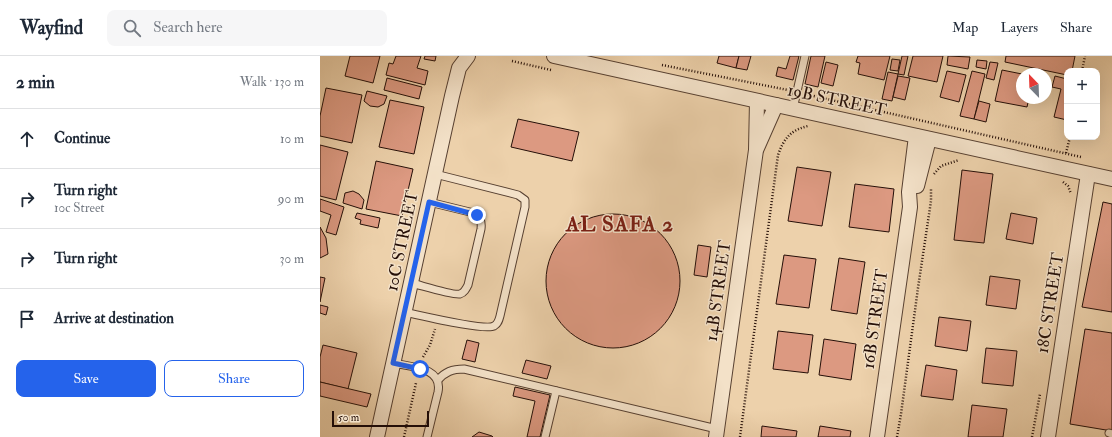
<!DOCTYPE html>
<meta charset="utf-8">
<style>
body{margin:0;font-family:"IM FELL Double Pica",serif;background:#f6f6f7;color:#1f2937}
.controls{position:absolute;right:12px;top:12px;display:grid;overflow:hidden;border-radius:8px;box-shadow:0 4px 16px #0002}
.controls button{width:36px;height:36px;display:grid;place-items:center;padding:0;border:0;border-bottom:1px solid #e0e1e3;background:#fff;color:#1f2937;font:20px sans-serif}
.compass{position:absolute;left:696px;top:12px;width:36px;height:36px;border-radius:50%;background:#fff;box-shadow:0 4px 16px #0002;rotate:337deg}
.scale{position:absolute;left:12px;bottom:10px;width:97px;box-sizing:border-box;padding-left:4px;border:2px solid #250f08;border-top:0;font-size:11px;line-height:14px;white-space:nowrap;color:#250f08;-webkit-text-stroke:3px #f3e1c8;paint-order:stroke}
.stop{position:absolute;width:12px;height:12px;margin:-9px;border:3px solid #2563eb;border-radius:50%;background:#fff}
.stop.end{background:#2563eb;border-color:#fff;box-shadow:0 1px 4px #0008}
.list{margin:0;padding:0;list-style:none}
h2{display:flex;justify-content:space-between;align-items:center;height:52px;margin:0;padding:0 16px;font-size:17px}
h2 small{font-size:13px;font-weight:400;color:#747a83}
.list li{display:grid;grid-template-columns:26px 1fr auto;gap:12px;align-items:center;box-sizing:border-box;height:60px;padding:0 16px;border-top:1px solid #e0e1e3}
.list b{display:block;font-size:15px;white-space:nowrap}
.list p{margin:0;font-size:13px;white-space:nowrap;color:#747a83}
.list em{font-size:13px;font-style:normal;color:#747a83}
.actions{display:flex;gap:8px;padding:12px 16px}
.actions a{flex:1;padding:9px 0;border:1px solid #2563eb;border-radius:8px;text-align:center;font-size:14px;color:#2563eb}
.actions .main{background:#2563eb;color:#fff}
.icon{flex:none;width:22px;height:22px;fill:none;stroke:currentColor;stroke-width:2;stroke-linecap:round;stroke-linejoin:round}
.map{position:relative;flex:none;width:792px;height:381px;overflow:hidden}
header{display:flex;align-items:center;gap:24px;box-sizing:border-box;height:56px;padding:0 20px;background:#fff;border-bottom:1px solid #e0e1e3}
header strong{font-size:19px}
nav{display:flex;gap:22px;margin-inline-start:auto;font-size:14px}
.search{width:280px;height:36px;background:#f6f6f7;display:flex;align-items:center;gap:10px;box-sizing:border-box;padding:0 14px;border-radius:8px;color:#747a83;font-size:15px}
main{display:flex}
aside{flex:1;background:#fff}
.map>svg:first-child{display:block}
.building{fill:#dc9981;stroke:#250f08}
.lines{fill:none;stroke-linecap:round;stroke-linejoin:round}
.lane-casing{stroke:#574031;stroke-width:9}
.street-casing{stroke:#574031;stroke-width:16}
.path{stroke:#250f08;stroke-width:2.5;stroke-dasharray:1 2;stroke-linecap:butt}
.lane{stroke:#f3e1c8;stroke-width:7}
.street{stroke:#f3e1c8;stroke-width:14}
.route{stroke:#2563eb;stroke-width:5}
.labels{text-anchor:middle;dominant-baseline:central;stroke-width:3;stroke-linejoin:round;paint-order:stroke}
.street-label{font-size:17px;fill:#250f08;stroke:#f3e1c8}
.district-label{font-size:21px;font-weight:bold;letter-spacing:1px;fill:#7a1f14;stroke:#f3e1c8}
</style>
<header>
<strong>Wayfind</strong>
<div class="search"><svg class="icon" aria-label="search" viewBox="0 0 24 24"><circle cx="10" cy="10" r="6"/><path d="M15 15l6 6"/></svg>Search here</div>
<nav><a>Map</a><a>Layers</a><a>Share</a></nav>
</header>
<main>
<aside>
<h2>2 min<small>Walk · 130 m</small></h2>
<ul class="list">
<li><svg class="icon" aria-label="ahead" viewBox="0 0 24 24"><path d="M12 20V5M6 11l6-6 6 6"/></svg><div><b>Continue</b></div><em>10 m</em></li>
<li><svg class="icon" aria-label="right" viewBox="0 0 24 24"><path d="M7 20v-9h11M14 6l5 5-5 5"/></svg><div><b>Turn right</b><p>10c Street</p></div><em>90 m</em></li>
<li><svg class="icon" aria-label="right" viewBox="0 0 24 24"><path d="M7 20v-9h11M14 6l5 5-5 5"/></svg><div><b>Turn right</b></div><em>30 m</em></li>
<li><svg class="icon" aria-label="arrive" viewBox="0 0 24 24"><path d="M6 21V4h12l-3 4 3 4H6"/></svg><div><b>Arrive at destination</b></div></li>
</ul>
<div class="actions"><a class="main">Save</a><a>Share</a></div>
</aside>
<div class="map">
<svg width="792" height="381" viewBox="0 0 792 381">
<rect width="100%" height="100%" fill="#edd1ab"/>
<filter id="stains"><feTurbulence type="fractalNoise" baseFrequency=".005" numOctaves="4"/><feColorMatrix values="0 0 0 0 .2 0 0 0 0 .09 0 0 0 0 .02 0 0 0 .5 -.17"/></filter>
<radialGradient id="worn" r=".72"><stop offset=".6" stop-color="#630" stop-opacity="0"/><stop offset="1" stop-color="#630" stop-opacity=".3"/></radialGradient>
<g class="building">
<polygon points="30,0 60,0 53,27 25,20"/>
<polygon points="76,0 101,0 97,12 108,15 105,29 66,19 69,7 73,8"/>
<polygon points="105,0 116,0 115,5 104,3"/>
<polygon points="399,0 419,0 416,12 397,7"/>
<polygon points="419,0 431,0 427,14 416,12"/>
<polygon points="470,0 479,0 473,24 456,20 458,11 466,13"/>
<polygon points="491,0 505,0 498,31 485,28"/>
<polygon points="538,0 570,0 564,24 538,18 540,7 536,6"/>
<polygon points="582,0 588,0 584,19 578,18"/>
<polygon points="593,0 623,0 617,26 588,20"/>
<polygon points="628,0 650,1 648,13 627,9"/>
<polygon points="686,0 755,0 752,15 747,15 747,19 685,6"/>
<polygon points="572,3 580,4 578,15 570,14"/>
<polygon points="657,4 667,5 666,13 656,11"/>
<polygon points="506,6 518,9 513,30 501,27"/>
<polygon points="670,6 678,7 674,24 666,22"/>
<polygon points="682,14 702,18 702,42 709,42 707,51 675,45"/>
<polygon points="627,15 646,19 639,46 620,41"/>
<polygon points="652,15 665,18 654,63 640,60"/>
<polygon points="568,16 578,18 572,45 562,43"/>
<polygon points="578,20 590,22 585,44 573,41"/>
<polygon points="735,20 747,23 747,64 734,61 741,33 732,31"/>
<polygon points="67,22 102,31 99,43 64,34"/>
<polygon points="6,32 42,39 32,87 0,80 0,60"/>
<polygon points="47,35 67,40 64,48 58,51 50,50 44,45"/>
<polygon points="70,44 104,51 94,98 59,91"/>
<polygon points="659,45 670,48 666,66 654,63"/>
<polygon points="198,63 259,76 252,105 191,91"/>
<polygon points="0,89 28,96 16,144 0,140"/>
<polygon points="56,105 93,113 82,160 46,153"/>
<polygon points="477,111 511,116 502,170 468,165"/>
<polygon points="642,114 673,118 664,187 634,184"/>
<polygon points="535,128 574,133 569,176 529,171"/>
<polygon points="33,135 39,138 44,144 42,153 23,147 25,137"/>
<polygon points="0,143 24,151 16,179 6,176 11,159 0,155"/>
<polygon points="783,146 792,148 792,256 762,251"/>
<polygon points="37,157 60,162 58,172 40,168 41,164 35,162"/>
<polygon points="691,157 717,162 713,188 686,183"/>
<circle cx="293" cy="225" r="67"/>
<polygon points="0,171 6,182 8,198 0,202"/>
<polygon points="378,189 391,191 387,221 374,219"/>
<polygon points="464,199 496,203 489,252 456,248"/>
<polygon points="519,202 545,206 537,258 511,254"/>
<polygon points="670,220 700,224 696,253 666,249"/>
<polygon points="0,221 5,222 0,246"/>
<polygon points="0,249 8,251 6,259 0,257"/>
<polygon points="619,261 651,265 647,295 615,290"/>
<polygon points="765,273 792,277 792,375 750,368"/>
<polygon points="458,275 493,279 488,317 453,313"/>
<polygon points="504,283 536,288 531,324 499,319"/>
<polygon points="147,284 159,287 155,306 142,303"/>
<polygon points="3,289 37,297 28,333 0,326 0,301"/>
<polygon points="666,292 697,295 693,330 662,327"/>
<polygon points="206,304 231,310 227,323 202,317"/>
<polygon points="606,309 637,314 633,344 601,340"/>
<polygon points="0,326 51,338 47,351 0,340"/>
<polygon points="195,331 230,339 220,381 207,381 215,345 193,340"/>
<polygon points="652,349 687,353 683,381 648,381"/>
<polygon points="442,370 477,375 476,381 441,381"/>
<polygon points="500,370 531,375 530,381 498,381"/>
<polygon points="159,376 172,380 173,381 152,381"/>
</g>
<g class="lines">
<defs>
<g id="lane">
<polyline points="473,53 485,0"/>
<path d="M91,227C100,229 134,240 140,238C144,237 146,233 148,229L161,173C162,165 160,161 154,157L109,146"/>
<path d="M84,256C99,259 165,275 174,270C178,268 179,264 180,260L205,151V144L198,139L115,118"/>
<path d="M73,307C91,311 123,311 118,336L107,381"/>
<path d="M118,324C125,316 132,313 144,313L397,373"/>
<polyline points="789,377 792,378"/>
<polyline points="225,381 236,335"/>
</g>
<g id="street">
<polyline points="234,0 792,123"/>
<polyline points="437,92 456,49"/>
<polyline points="597,130 609,83"/>
<polyline points="57,381 132,40 139,12 148,0"/>
<polyline points="396,381 436,94 437,45"/>
<polyline points="557,381 590,151 589,136 596,80"/>
<polyline points="728,381 768,118"/>
</g>
</defs>
<use href="#lane" class="lane-casing"/>
<use href="#street" class="street-casing"/>
<g class="path">
<polyline points="192,5 231,14"/>
<polyline points="342,9 468,34"/>
<polyline points="762,15 765,0"/>
<polyline points="485,38 761,101"/>
<polyline points="746,97 750,81"/>
<polyline points="614,118 621,110 639,104"/>
<polyline points="743,126 748,130 751,138"/>
<polyline points="103,301 110,289 115,273"/>
<polyline points="84,381 96,327"/>
<path d="M420,381L458,99C464,82 471,74 488,70"/>
<polyline points="577,381 581,358 598,232 611,145 611,132"/>
<polyline points="712,381 720,338"/>
</g>
<use href="#lane" class="lane"/>
<use href="#street" class="street"/>
</g>
<g class="lines">
<polyline class="route" points="100,313 73,307 109,146 157,159"/>
</g>
<g class="labels">
<g class="street-label">
<text transform="translate(517 44) rotate(12)">19B STREET</text>
<text transform="translate(82 185) rotate(-78)">10C STREET</text>
<text transform="translate(398 235) rotate(-82)">14B STREET</text>
<text transform="translate(730 247) rotate(-81)">18C STREET</text>
<text transform="translate(555 263) rotate(-82)">16B STREET</text>
</g>
<g class="district-label">
<text x="300" y="168">AL SAFA 2</text>
</g>
</g>
<rect width="100%" height="100%" filter="url(#stains)"/>
<rect width="100%" height="100%" fill="url(#worn)"/>
</svg>
<div class="controls">
<button>+</button>
<button>−</button>
</div>
<svg class="compass" viewBox="-18 -18 36 36"><path d="M0-13l5 13h-10z" fill="#e53935"/><path d="M0 13l5-13h-10z" fill="#747a83"/></svg>
<div class="scale">50 m</div>
<div class="stop" style="left:100px;top:313px"></div>
<div class="stop end" style="left:157px;top:159px"></div>
</div>
</main>
